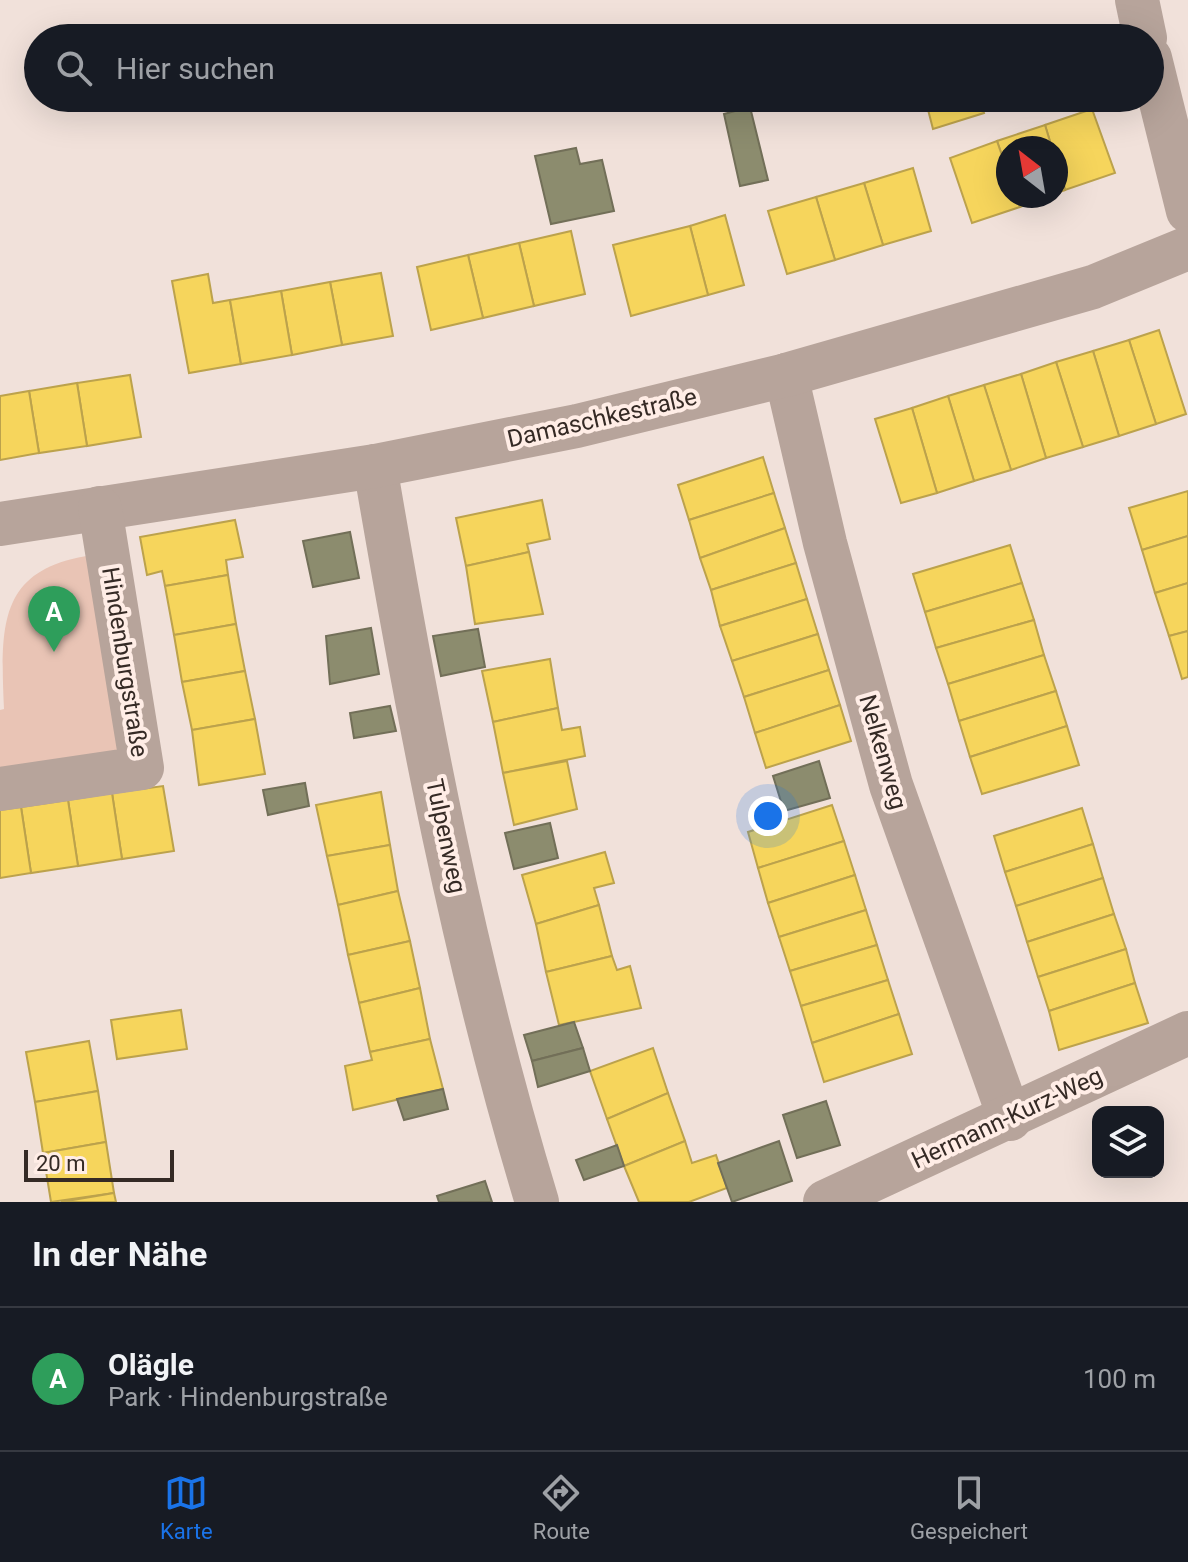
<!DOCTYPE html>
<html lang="de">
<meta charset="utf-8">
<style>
body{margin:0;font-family:Roboto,sans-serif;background:#20242c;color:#f1f3f6}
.controls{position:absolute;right:24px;bottom:24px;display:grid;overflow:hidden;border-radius:16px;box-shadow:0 8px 32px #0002}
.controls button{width:72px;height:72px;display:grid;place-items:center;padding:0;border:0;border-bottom:2px solid #363941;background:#171b24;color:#f1f3f6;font:40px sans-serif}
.compass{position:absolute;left:996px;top:136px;width:72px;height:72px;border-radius:50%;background:#171b24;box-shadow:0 8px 32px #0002;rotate:329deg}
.scale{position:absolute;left:24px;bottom:20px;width:150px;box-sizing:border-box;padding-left:8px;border:4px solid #352a25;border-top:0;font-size:22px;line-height:28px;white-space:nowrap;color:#352a25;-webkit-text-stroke:6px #ffede6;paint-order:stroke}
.you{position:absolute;left:768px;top:816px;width:28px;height:28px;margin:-20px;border:6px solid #fff;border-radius:50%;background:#1a73e8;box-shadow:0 0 0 12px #1a73e833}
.badge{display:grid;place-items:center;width:52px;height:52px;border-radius:50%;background:#1a73e8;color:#fff;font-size:26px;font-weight:700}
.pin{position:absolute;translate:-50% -66px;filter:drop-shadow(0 2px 4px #0008)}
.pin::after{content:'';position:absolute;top:42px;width:28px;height:24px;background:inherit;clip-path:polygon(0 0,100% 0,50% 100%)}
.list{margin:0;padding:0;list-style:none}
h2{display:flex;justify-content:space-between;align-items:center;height:104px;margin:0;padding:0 32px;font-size:34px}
h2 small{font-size:26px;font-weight:400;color:#9ea1a6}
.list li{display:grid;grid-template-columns:52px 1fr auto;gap:24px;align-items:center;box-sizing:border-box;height:144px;padding:0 32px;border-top:2px solid #363941}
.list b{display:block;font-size:30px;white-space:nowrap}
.list p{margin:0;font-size:26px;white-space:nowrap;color:#9ea1a6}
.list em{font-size:26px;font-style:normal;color:#9ea1a6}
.icon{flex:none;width:44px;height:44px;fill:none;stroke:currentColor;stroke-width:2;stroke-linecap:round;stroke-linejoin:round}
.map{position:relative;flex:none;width:1188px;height:1202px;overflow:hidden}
.search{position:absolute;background:#171b24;box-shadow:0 8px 32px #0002;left:24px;right:24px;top:24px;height:88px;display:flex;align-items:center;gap:20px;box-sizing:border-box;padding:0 28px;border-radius:44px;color:#9ea1a6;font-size:30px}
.sheet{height:248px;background:#171b24}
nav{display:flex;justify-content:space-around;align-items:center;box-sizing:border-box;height:112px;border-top:2px solid #363941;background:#171b24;font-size:22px;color:#9ea1a6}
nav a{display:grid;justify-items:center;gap:4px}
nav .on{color:#1a73e8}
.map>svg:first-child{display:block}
.green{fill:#e9c4b5}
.homes{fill:#f6d55c;stroke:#bca24c;stroke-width:2}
.industry{fill:#8c8c6e;stroke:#726f58;stroke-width:2}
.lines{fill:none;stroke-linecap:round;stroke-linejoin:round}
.street{stroke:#b7a49b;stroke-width:44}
.labels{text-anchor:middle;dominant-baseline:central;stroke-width:8;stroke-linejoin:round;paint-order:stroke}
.street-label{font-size:24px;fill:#352a25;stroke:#ffede6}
</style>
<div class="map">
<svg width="1188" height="1202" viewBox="0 0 1188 1202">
<rect width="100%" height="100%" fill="#f1e1da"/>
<path class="green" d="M92,555L118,753L0,777V710L4,709C0,621 0,569 92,555Z"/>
<g class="homes">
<polygon points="925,98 979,98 984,113 933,129"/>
<polygon points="1092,109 1115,173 1065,190 1056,148 1052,148 1045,125"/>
<polygon points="1045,125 1052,148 1008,148 1008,173 997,141"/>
<polygon points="997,141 1008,173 1008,196 1016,196 1020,207 972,223 950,158"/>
<polygon points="1056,160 1065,190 1056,193"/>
<polygon points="913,168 931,231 883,245 864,183"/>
<polygon points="864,183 883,245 835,260 816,197"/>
<polygon points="1016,196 1049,196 1020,207"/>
<polygon points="816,197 835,260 787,274 768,211"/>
<polygon points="725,215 744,285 708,295 690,226"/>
<polygon points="690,226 708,295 631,316 613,245"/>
<polygon points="571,231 585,294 534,306 519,243"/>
<polygon points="519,243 534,306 483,318 468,255"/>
<polygon points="468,255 483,318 431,330 417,267"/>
<polygon points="381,273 393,336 342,345 330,282"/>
<polygon points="208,274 213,303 230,300 241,364 189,373 172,281"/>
<polygon points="330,282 342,345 292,355 281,291"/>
<polygon points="281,291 292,355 241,364 230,300"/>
<polygon points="1159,330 1186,414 1156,424 1129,340"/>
<polygon points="1129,340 1156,424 1119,436 1093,351"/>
<polygon points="1093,351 1119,436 1083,447 1056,362"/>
<polygon points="1056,362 1083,447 1046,458 1021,374"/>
<polygon points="1021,374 1046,458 1011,470 984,385"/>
<polygon points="130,375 141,437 87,446 77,383"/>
<polygon points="77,383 87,446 39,453 29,391"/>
<polygon points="984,385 1011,470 974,481 948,396"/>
<polygon points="29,391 39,453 0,460 0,396"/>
<polygon points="948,396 974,481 937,493 912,408"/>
<polygon points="912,408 937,493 901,503 875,419"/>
<polygon points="763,457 774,493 689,520 678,485"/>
<polygon points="1188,491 1188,536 1142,550 1129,508"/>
<polygon points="774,493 785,528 700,558 689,520"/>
<polygon points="542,500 550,539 527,544 529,552 466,566 456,518"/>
<polygon points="235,520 243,557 226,560 228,575 165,586 162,571 147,575 140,537"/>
<polygon points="785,528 796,563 711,590 700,558"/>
<polygon points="1188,536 1188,583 1155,593 1142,550"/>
<polygon points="1010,545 1022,583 925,612 913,574"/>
<polygon points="529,552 543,614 475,624 466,566"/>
<polygon points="796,563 807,599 720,626 711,590"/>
<polygon points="228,575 236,624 174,635 165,586"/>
<polygon points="1022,583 1034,620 936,648 925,612"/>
<polygon points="1188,583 1188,631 1169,636 1155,593"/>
<polygon points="807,599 818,634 732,661 720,626"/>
<polygon points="1034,620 1044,655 948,684 936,648"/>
<polygon points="236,624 245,671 182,682 174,635"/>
<polygon points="1188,631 1188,677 1182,679 1169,636"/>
<polygon points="818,634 829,670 744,697 732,661"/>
<polygon points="1044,655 1056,691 959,721 948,684"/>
<polygon points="550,659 558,708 493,722 482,671"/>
<polygon points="829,670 840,705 755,733 744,697"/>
<polygon points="245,671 255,719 192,730 182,682"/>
<polygon points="1056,691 1067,726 970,757 959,721"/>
<polygon points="840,705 851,741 766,768 755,733"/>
<polygon points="558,708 562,730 580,727 585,756 503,773 493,722"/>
<polygon points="255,719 265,774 199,785 192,730"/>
<polygon points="1067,726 1079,765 982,794 970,757"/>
<polygon points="567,761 577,809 514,825 503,773"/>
<polygon points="163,786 174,851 122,859 112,793"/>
<polygon points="381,792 390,845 327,856 316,805"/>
<polygon points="112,793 122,859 78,866 68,800"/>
<polygon points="68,800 78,866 31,873 21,807"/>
<polygon points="832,805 844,841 758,868 748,832"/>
<polygon points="21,807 31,873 0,878 0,810"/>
<polygon points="1082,808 1093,844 1005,872 994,836"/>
<polygon points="844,841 855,875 768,903 758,868"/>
<polygon points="1093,844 1103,878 1016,906 1005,872"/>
<polygon points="390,845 398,891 338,905 327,856"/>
<polygon points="605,852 614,883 594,888 599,905 536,924 522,875"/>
<polygon points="855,875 866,910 779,937 768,903"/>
<polygon points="1103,878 1114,914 1027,942 1016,906"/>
<polygon points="398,891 410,941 348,955 338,905"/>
<polygon points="599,905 612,956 546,972 536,924"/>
<polygon points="866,910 877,945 790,971 779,937"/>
<polygon points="1114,914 1126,949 1038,977 1027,942"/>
<polygon points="410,941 420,988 359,1003 348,955"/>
<polygon points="877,945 888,980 801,1006 790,971"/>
<polygon points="1126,949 1135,983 1049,1011 1038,977"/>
<polygon points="612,956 617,970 630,966 641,1008 559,1025 546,972"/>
<polygon points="888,980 899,1014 812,1043 801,1006"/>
<polygon points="1135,983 1148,1023 1059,1050 1049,1011"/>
<polygon points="420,988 430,1039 370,1052 359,1003"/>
<polygon points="181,1010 187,1049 117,1059 111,1020"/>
<polygon points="899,1014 912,1054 824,1082 812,1043"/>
<polygon points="430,1039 443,1089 353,1110 345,1066 372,1060 370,1052"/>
<polygon points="89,1041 98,1091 35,1102 26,1052"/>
<polygon points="653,1048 668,1093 607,1119 590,1071"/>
<polygon points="98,1091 106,1142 43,1153 35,1102"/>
<polygon points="668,1093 685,1141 624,1166 607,1119"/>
<polygon points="685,1141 692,1163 716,1155 727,1188 689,1202 639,1202 624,1166"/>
<polygon points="106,1142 114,1193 51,1202 43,1153"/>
<polygon points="114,1193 116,1202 61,1202"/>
</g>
<g class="industry">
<polygon points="750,107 768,180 740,186 724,114"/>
<polygon points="576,148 580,164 602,160 614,211 551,224 535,156"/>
<polygon points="350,532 359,578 313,587 303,541"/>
<polygon points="371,628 379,674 330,684 326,636"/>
<polygon points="478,629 485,667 441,676 433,636"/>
<polygon points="390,706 396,731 354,738 350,713"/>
<polygon points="819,761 830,798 784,811 773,776"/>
<polygon points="305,783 309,806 268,815 263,790"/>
<polygon points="550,823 558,858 514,869 505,833"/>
<polygon points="574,1022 583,1048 532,1061 524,1035"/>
<polygon points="583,1048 590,1071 538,1087 532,1061"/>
<polygon points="443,1089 448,1109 404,1120 397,1099"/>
<polygon points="826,1101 840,1145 797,1158 783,1115"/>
<polygon points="779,1141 792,1181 732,1202 718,1163"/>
<polygon points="617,1145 624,1166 584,1180 576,1160"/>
<polygon points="485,1181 492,1202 439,1202 437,1196"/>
</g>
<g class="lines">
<g class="street">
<polyline points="1137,0 1145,38"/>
<polyline points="1150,58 1188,211"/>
<polyline points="786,375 825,543 891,785 1010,1119"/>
<path d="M375,466C417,713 464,962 537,1202"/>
<polyline points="0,524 375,466 577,426 786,375 1093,287 1188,248"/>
<polyline points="0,789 142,768 100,508"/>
<polyline points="825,1202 1188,1033"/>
</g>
</g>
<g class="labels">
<g class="street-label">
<text transform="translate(602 418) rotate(-13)">Damaschkestraße</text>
<text transform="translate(125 662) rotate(81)">Hindenburgstraße</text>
<text transform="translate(883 752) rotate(74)">Nelkenweg</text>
<text transform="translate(446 836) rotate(78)">Tulpenweg</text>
<text transform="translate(1007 1118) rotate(-25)">Hermann-Kurz-Weg</text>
</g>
</g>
</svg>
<div class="controls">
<button><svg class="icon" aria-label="layers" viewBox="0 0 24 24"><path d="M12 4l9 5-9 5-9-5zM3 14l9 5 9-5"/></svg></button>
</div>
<svg class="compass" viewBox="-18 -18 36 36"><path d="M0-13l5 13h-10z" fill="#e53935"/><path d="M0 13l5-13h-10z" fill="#9ea1a6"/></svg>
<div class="scale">20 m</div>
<div class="you"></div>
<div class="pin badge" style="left:54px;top:652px;background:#2e9e5b">A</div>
<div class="search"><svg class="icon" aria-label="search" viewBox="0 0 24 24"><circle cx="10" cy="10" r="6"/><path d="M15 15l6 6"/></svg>Hier suchen</div>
</div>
<section class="sheet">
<h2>In der Nähe<small></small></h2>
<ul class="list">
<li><span class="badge" style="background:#2e9e5b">A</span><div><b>Olägle</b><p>Park · Hindenburgstraße</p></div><em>100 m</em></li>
</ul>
</section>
<nav>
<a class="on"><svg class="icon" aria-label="map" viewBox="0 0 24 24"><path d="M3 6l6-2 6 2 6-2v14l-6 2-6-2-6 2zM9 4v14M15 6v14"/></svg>Karte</a>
<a><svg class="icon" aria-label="directions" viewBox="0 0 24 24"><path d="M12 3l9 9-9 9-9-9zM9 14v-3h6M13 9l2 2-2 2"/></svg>Route</a>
<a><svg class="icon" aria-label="saved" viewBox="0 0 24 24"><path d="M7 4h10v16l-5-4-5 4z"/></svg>Gespeichert</a>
</nav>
